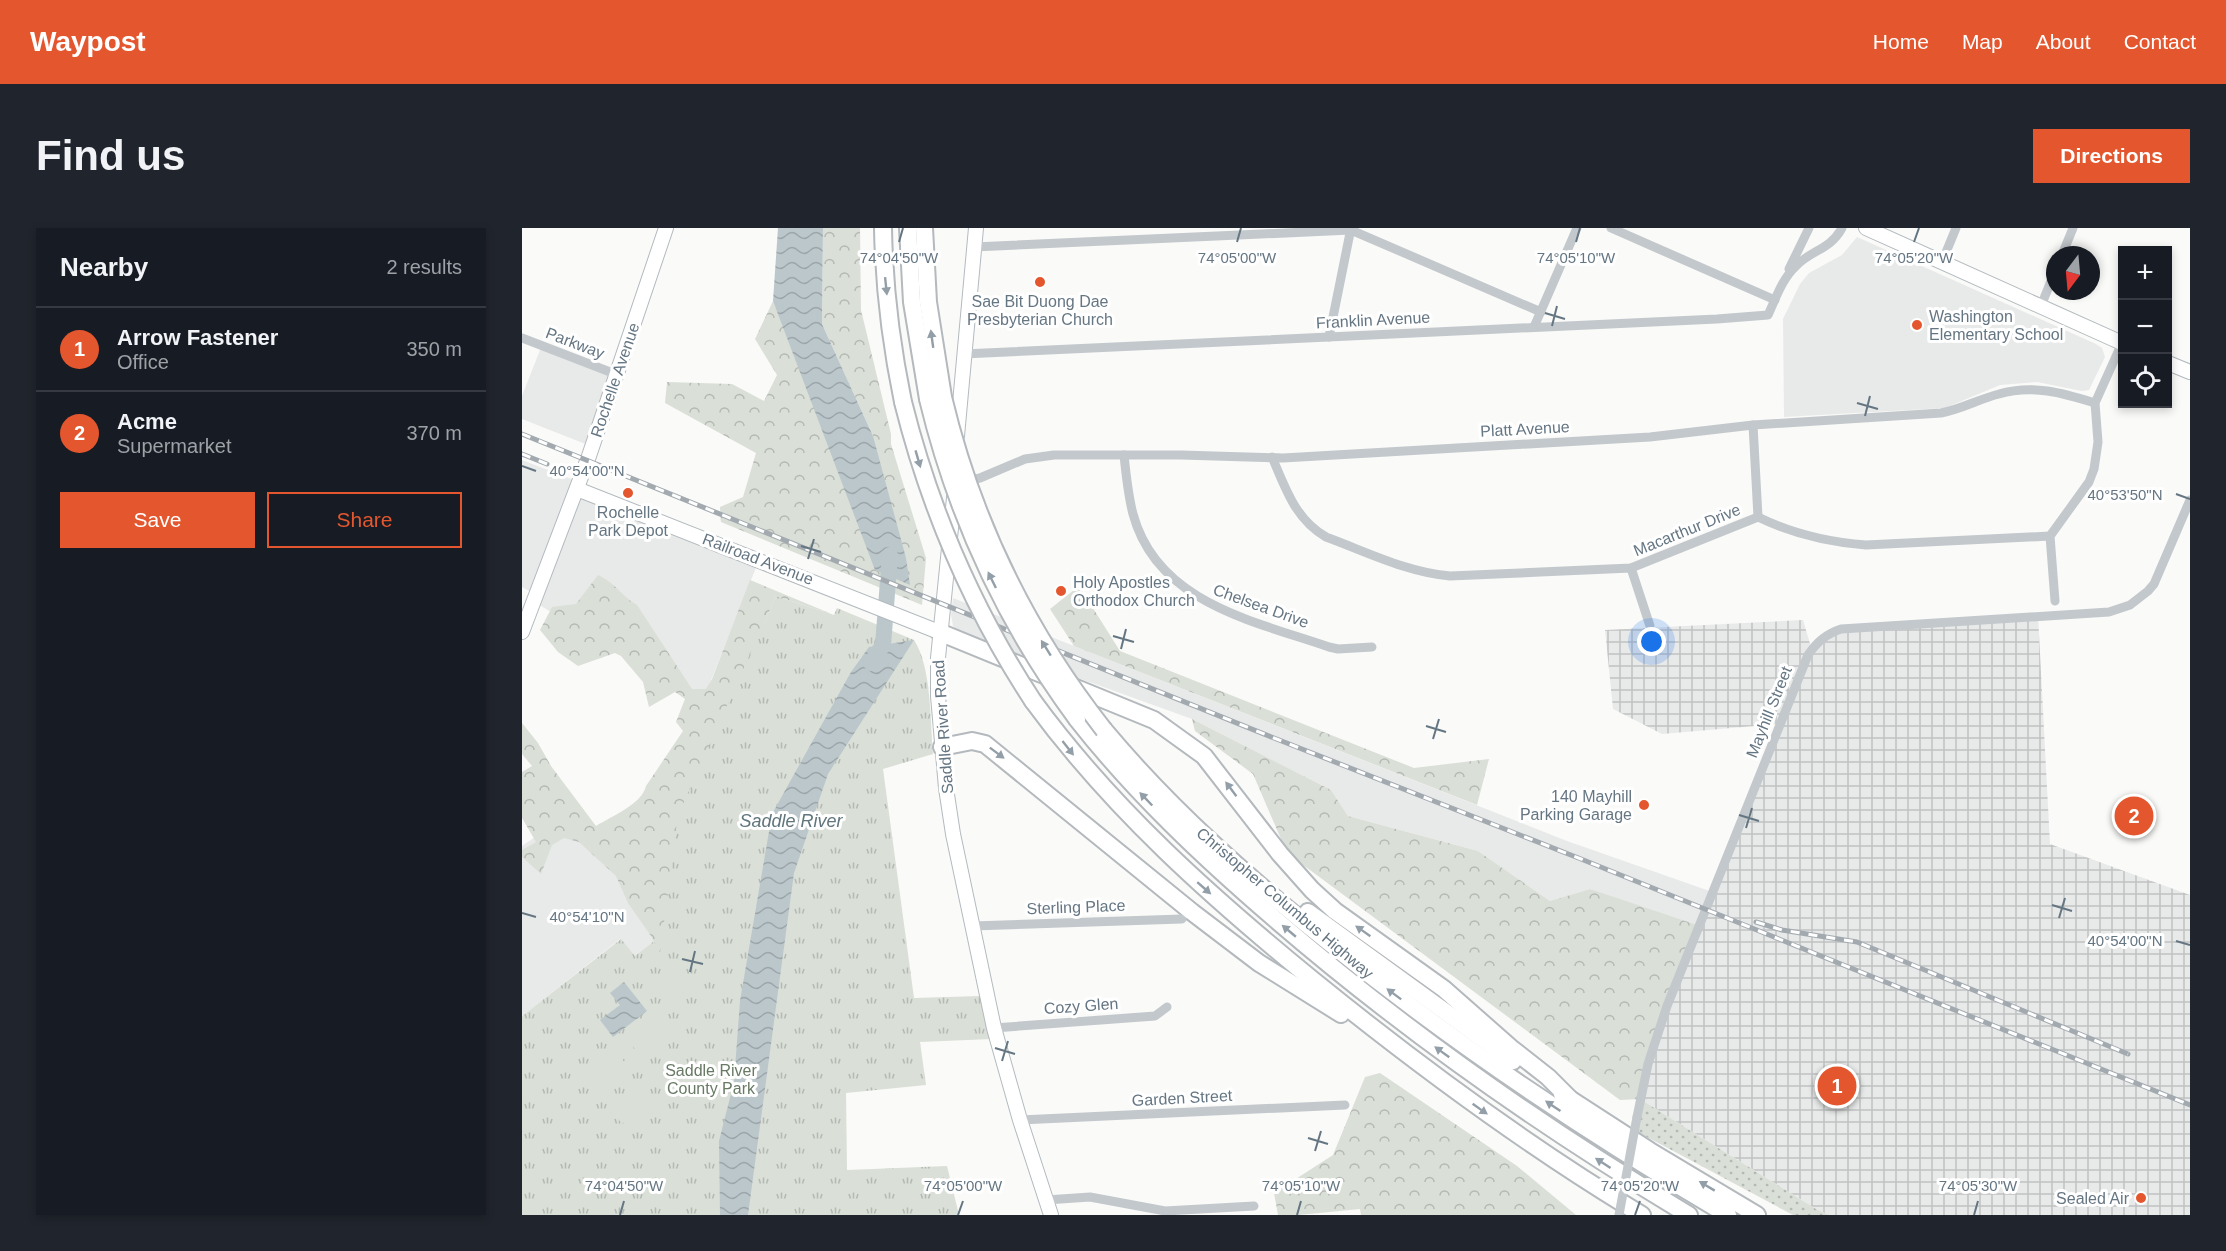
<!DOCTYPE html>
<meta charset="utf-8">
<style>
body{margin:0;font-family:Helvetica,sans-serif;background:#20242c;color:#f1f3f6}
.controls{position:absolute;right:18px;top:18px;display:grid;overflow:hidden;border-radius:0px;box-shadow:0 3px 9px #0003}
.controls button{width:54px;height:54px;display:grid;place-items:center;padding:0;border:0;border-bottom:2px solid #363941;background:#171b24;color:#f1f3f6;font:30px sans-serif}
.compass{position:absolute;left:1524px;top:18px;width:54px;height:54px;border-radius:50%;background:#171b24;box-shadow:0 3px 9px #0003;rotate:196deg}
.you{position:absolute;left:1130px;top:414px;width:21px;height:21px;margin:-15px;border:4px solid #fff;border-radius:50%;background:#1a73e8;box-shadow:0 0 0 9px #1a73e833}
.badge{display:grid;place-items:center;width:39px;height:39px;border-radius:50%;background:#e4572e;color:#fff;font-size:20px;font-weight:700}
.pin{position:absolute;translate:-50% -50%;border:3px solid #fff;box-shadow:0 2px 6px #0006}
.list{margin:0;padding:0;list-style:none}
h2{display:flex;justify-content:space-between;align-items:center;height:78px;margin:0;padding:0 24px;font-size:26px}
h2 small{font-size:20px;font-weight:400;color:#9ea1a6}
.list li{display:grid;grid-template-columns:39px 1fr auto;gap:18px;align-items:center;box-sizing:border-box;height:84px;padding:0 24px;border-top:2px solid #363941}
.list b{display:block;font-size:22px;white-space:nowrap}
.list p{margin:0;font-size:20px;white-space:nowrap;color:#9ea1a6}
.list em{font-size:20px;font-style:normal;color:#9ea1a6}
.actions{display:flex;gap:12px;padding:18px 24px}
.actions a{flex:1;padding:14px 0;border:2px solid #e4572e;border-radius:0px;text-align:center;font-size:21px;color:#e4572e}
.actions .main{background:#e4572e;color:#fff}
.icon{flex:none;width:33px;height:33px;fill:none;stroke:currentColor;stroke-width:2;stroke-linecap:round;stroke-linejoin:round}
.map{position:relative;flex:none;width:1668px;height:987px;overflow:hidden;border-radius:0px}
header{display:flex;align-items:center;gap:36px;box-sizing:border-box;height:84px;padding:0 30px;background:#e4572e;color:#fff}
header strong{font-size:28px}
nav{display:flex;gap:33px;margin-inline-start:auto;font-size:21px}
.intro{display:flex;align-items:center;justify-content:space-between;box-sizing:border-box;height:144px;padding:0 36px}
h1{margin:0;font-size:42px}
.button{padding:15px 27px;border-radius:0px;background:#e4572e;color:#fff;font-size:21px;font-weight:700}
main{display:flex;gap:36px;padding:0 36px}
aside{flex:1;background:#171b24;border-radius:0px;box-shadow:0 3px 9px #0003}
.map>svg:first-child{display:block}
.built{fill:#e8e9e9}
.industrial{fill:url(#industrial-grid)}
.grass{fill:url(#grass-dots)}
.forest{fill:url(#forest-crowns)}
.park{fill:url(#park-tufts)}
.garden{fill:#dadfd7}
.water{fill:url(#water-waves)}
.lines{fill:none;stroke-linecap:round;stroke-linejoin:round}
.river{stroke:#bbc7cb;stroke-width:16}
.secondary-casing{stroke:#b3babf;stroke-width:16}
.highway-casing{stroke:#b4b9bd;stroke-width:20}
.street{stroke:#c3c8cc;stroke-width:9}
.secondary{stroke:#fff;stroke-width:14}
.highway{stroke:#fff;stroke-width:16}
.rail-casing{stroke:#a2aab0;stroke-width:5}
.rail{stroke:#fff;stroke-width:3;stroke-dasharray:9;stroke-linecap:butt}
.highway-bridge-casing{stroke:#b4b9bd;stroke-width:20;stroke-linecap:butt}
.street-bridge{stroke:#c3c8cc;stroke-width:9}
.highway-bridge{stroke:#fff;stroke-width:16}
.oneway{fill:#939fa8}
.ticks{fill:none;stroke:#657683;stroke-width:2}
.poi-dot{fill:#e4572e;stroke:#fff;stroke-width:2}
.labels{text-anchor:middle;dominant-baseline:central;stroke-width:6;stroke-linejoin:round;paint-order:stroke}
.poi-label{font-size:16px;fill:#657683;stroke:#fff}
.street-label{font-size:16px;fill:#657683;stroke:#fff}
.park-label{font-size:16px;fill:#687a64;stroke:#fff}
.water-label{font-size:18px;font-style:italic;fill:#60757c;stroke:#fff}
.ticks-label{font-size:15px;text-anchor:middle;fill:#657683;stroke:#fff;stroke-width:6;stroke-linejoin:round;paint-order:stroke}
</style>
<header>
<strong>Waypost</strong>
<nav><a>Home</a><a>Map</a><a>About</a><a>Contact</a></nav>
</header>
<div class="intro"><h1>Find us</h1><a class="button">Directions</a></div>
<main>
<aside>
<h2>Nearby<small>2 results</small></h2>
<ul class="list">
<li><span class="badge">1</span><div><b>Arrow Fastener</b><p>Office</p></div><em>350 m</em></li>
<li><span class="badge">2</span><div><b>Acme</b><p>Supermarket</p></div><em>370 m</em></li>
</ul>
<div class="actions"><a class="main">Save</a><a>Share</a></div>
</aside>
<div class="map">
<svg width="1668" height="987" viewBox="0 0 1668 987">
<defs>
<pattern id="industrial-grid" width="8" height="8" patternUnits="userSpaceOnUse" patternTransform="scale(1.5)"><rect width="8" height="8" fill="#e8e9e9"/><path d="M0 4h8M4 0v8" fill="none" stroke="#c0c1c2"/></pattern>
<pattern id="grass-dots" width="8" height="8" patternUnits="userSpaceOnUse" patternTransform="scale(1.5)"><rect width="8" height="8" fill="#dadfd7"/><path d="M2 2h.1M6 6h.1" fill="none" stroke="#b4b9b4" stroke-width="1.8" stroke-linecap="round"/></pattern>
<pattern id="forest-crowns" width="20" height="18" patternUnits="userSpaceOnUse" patternTransform="scale(1.5)"><rect width="20" height="18" fill="#dadfd7"/><path d="M2 6a3 3 0 1 1 6 0M12 15a3 3 0 1 1 6 0" fill="none" stroke="#b4b9b4"/></pattern>
<pattern id="park-tufts" width="24" height="20" patternUnits="userSpaceOnUse" patternTransform="scale(1.5)"><rect width="24" height="20" fill="#dadfd7"/><path d="M3 7l-1-3M5 7V3M7 7l1-3M15 17l-1-3M17 17v-4M19 17l1-3" fill="none" stroke="#b4b9b4"/></pattern>
<pattern id="water-waves" width="16" height="10" patternUnits="userSpaceOnUse" patternTransform="scale(1.5)"><rect width="16" height="10" fill="#bbc7cb"/><path d="M0 5q4-4 8 0t8 0" fill="none" stroke="#9ca6aa"/></pattern>
</defs>
<rect width="100%" height="100%" fill="#fafaf8"/>
<g class="built">
<polygon points="1335,9 1574,116 1580,120 1583,129 1567,162 1560,163 1515,154 1478,157 1423,180 1262,189 1261,91 1278,56 1287,45 1320,27"/>
<polygon points="20,117 96,147 71,219 0,191 0,168"/>
<polygon points="0,232 57,254 55,261 237,332 181,472 12,374 14,367 0,359"/>
<polygon points="431,370 1045,613 1199,667 1668,898 1068,661 1028,673 956,623 826,588 809,562 670,491 448,411 436,404 431,398 429,387"/>
<polygon points="57,579 82,612 132,713 113,728 98,711 0,788 0,618"/>
</g>
<polygon class="industrial" points="1516,387 1528,616 1668,667 1668,987 1307,987 1294,981 1118,871 1126,831 1256,496 1140,506 1091,481 1083,402 1281,392 1289,419 1315,401"/>
<polygon class="grass" points="1118,871 1294,981 1307,987 1271,987 1112,902"/>
<g class="forest">
<polygon points="301,0 338,0 339,82 369,206 369,216 404,330 400,377 199,294 198,279 221,269 234,225 143,175 145,154 210,156 242,173 255,147 233,111 251,73 356,324 351,208 300,96"/>
<path d="M76,347C95,356 98,367 115,377L170,461H184L190,451L228,352L312,387L254,368L243,393L138,726L129,708L106,675L94,648L57,614L42,610L30,617L19,646L0,629V622L14,614L0,590V544L10,538L0,526V495L16,515L29,538L74,598C90,588 120,576 124,558L161,503L154,494L163,471L153,464L127,479L121,454L99,428L93,425L56,438L36,424L18,402L30,379L54,376Z"/>
<polygon points="557,358 598,423 892,540 967,531 955,577 552,418 528,381"/>
<polygon points="670,491 809,562 826,588 956,623 1028,673 1068,661 1175,697 1118,871 1098,872 765,625 731,546 673,503"/>
<polygon points="858,845 995,938 1054,987 839,987 838,981 777,987 756,987 752,965 811,927 843,849"/>
</g>
<path class="park" d="M254,368L312,387L315,380L392,412C410,440 408,493 411,526L361,541L392,770L458,768L469,811L398,814L404,857L324,865L325,942L425,938L437,987H0V788L99,711L113,728L132,713L138,725L156,587Z"/>
<g class="garden">
<rect x="142" y="742" width="16" height="33"/>
<polygon points="134,794 144,806 118,827 108,815"/>
<polygon points="97,827 110,844 79,869 66,852"/>
<polygon points="118,854 132,871 100,896 87,879"/>
</g>
<g class="water">
<polygon points="256,0 301,0 300,96 351,208 384,330 388,357 353,342 251,73"/>
<polygon points="392,412 306,546 272,645 226,987 198,987 197,913 212,854 218,773 250,586 329,444 347,419"/>
<polygon points="102,754 125,783 91,809 78,792 98,777 88,765"/>
</g>
<g class="lines">
<polyline class="river" points="349,435 361,417 368,327"/>
<defs>
<g id="secondary">
<polyline points="1344,0 1600,115"/>
<polyline points="1646,135 1668,144"/>
<polyline points="435,208 454,0"/>
<polyline points="433,260 416,430 416,468 424,560 431,606 472,800 498,892 529,987"/>
<polyline points="55,261 417,404"/>
<polyline points="0,404 67,228 144,0"/>
</g>
<g id="highway">
<path d="M361,0C362,59 369,116 381,174"/>
<polyline points="386,0 390,74 406,171"/>
<polyline points="402,0 406,74 421,169"/>
<polyline points="417,404 632,492 682,528 758,626 790,662 813,683 922,761 989,820 1026,849 1049,872"/>
<path d="M511,473C590,581 689,669 792,753C897,838 1005,918 1120,987"/>
<path d="M555,491C613,565 682,630 753,691C882,802 1021,900 1167,987"/>
<path d="M582,502C649,582 727,651 809,716C934,817 1067,906 1206,987"/>
<polyline points="420,519 450,513 463,516 670,684 737,735 819,786"/>
<polyline points="786,684 991,833"/>
<polyline points="1040,866 1128,923 1235,987"/>
</g>
</defs>
<use href="#secondary" class="secondary-casing"/>
<use href="#highway" class="highway-casing"/>
<g class="street">
<polyline points="1089,0 1253,72"/>
<polyline points="452,19 829,2 1019,84"/>
<polyline points="1540,27 1551,0"/>
<polyline points="1420,34 1434,0"/>
<polyline points="1267,41 1287,0"/>
<polyline points="1519,78 1533,43"/>
<polyline points="1012,99 1055,0"/>
<polyline points="807,109 829,0"/>
<polyline points="0,110 96,147"/>
<path d="M441,126L1195,91L1246,87C1254,70 1260,51 1274,38C1289,22 1308,22 1320,0"/>
<polyline points="1231,197 1236,289"/>
<path d="M602,227C604,247 606,267 611,286C635,375 732,393 807,419L816,421L850,419"/>
<path d="M750,229C764,261 773,291 804,309C845,324 884,344 928,348L1109,340L1236,289C1271,306 1305,314 1344,317L1528,308"/>
<path d="M442,253L458,250L503,231L532,227H659L761,230L1128,209L1231,197L1419,185C1440,181 1457,171 1477,166C1510,156 1541,165 1573,175"/>
<polyline points="1109,340 1128,398"/>
<polyline points="1533,373 1528,308 1567,254 1572,241 1576,214 1573,175 1600,115"/>
<polyline points="450,698 660,691"/>
<polyline points="472,800 633,788 645,779"/>
<path d="M1115,889L1126,836L1145,778L1286,427C1295,414 1304,406 1319,401L1587,384L1608,377L1626,363L1632,356L1668,272"/>
<polyline points="498,892 823,877"/>
<polyline points="524,972 568,969 643,983 732,978"/>
</g>
<use href="#secondary" class="secondary"/>
<use href="#highway" class="highway"/>
<defs>
<g id="rail">
<polyline points="0,206 752,510 1059,631 1668,877"/>
<polyline points="0,226 25,236"/>
<polyline points="1234,694 1260,702 1335,714 1606,826"/>
</g>
</defs>
<use href="#rail" class="rail-casing"/>
<use href="#rail" class="rail"/>
<defs>
<g id="highway-bridge">
<path d="M421,169C450,291 504,403 582,502"/>
<path d="M406,171C434,287 484,395 555,491"/>
<path d="M381,174C408,282 450,380 511,473"/>
</g>
</defs>
<use href="#highway-bridge" class="highway-bridge-casing"/>
<polyline class="street-bridge" points="1097,987 1115,889"/>
<use href="#highway-bridge" class="highway-bridge"/>
</g>
<defs><path id="oneway-solid" d="M-6-.8H1V-3.2L6.5 0L1 3.2V.8H-6Z" transform="scale(1.5)"/></defs>
<g class="oneway">
<use href="#oneway-solid" transform="translate(364 58) rotate(84)"/>
<use href="#oneway-solid" transform="translate(410 111) rotate(-98)"/>
<use href="#oneway-solid" transform="translate(396 231) rotate(74)"/>
<use href="#oneway-solid" transform="translate(470 352) rotate(-116)"/>
<use href="#oneway-solid" transform="translate(524 420) rotate(-122)"/>
<use href="#oneway-solid" transform="translate(546 520) rotate(52)"/>
<use href="#oneway-solid" transform="translate(475 525) rotate(37)"/>
<use href="#oneway-solid" transform="translate(709 561) rotate(-127)"/>
<use href="#oneway-solid" transform="translate(624 571) rotate(-134)"/>
<use href="#oneway-solid" transform="translate(682 660) rotate(41)"/>
<use href="#oneway-solid" transform="translate(767 703) rotate(-140)"/>
<use href="#oneway-solid" transform="translate(841 703) rotate(-145)"/>
<use href="#oneway-solid" transform="translate(872 766) rotate(-143)"/>
<use href="#oneway-solid" transform="translate(920 824) rotate(-144)"/>
<use href="#oneway-solid" transform="translate(1031 878) rotate(-146)"/>
<use href="#oneway-solid" transform="translate(958 881) rotate(35)"/>
<use href="#oneway-solid" transform="translate(1081 935) rotate(-147)"/>
<use href="#oneway-solid" transform="translate(1185 958) rotate(-149)"/>
</g>
<path class="ticks" d="M377,14L381,0M715,14L719,0M1054,14L1058,0M1392,14L1397,0M1023,85L1043,91M1030,98L1035,78M1335,175L1356,181M1343,188L1348,168M0,238L14,243M1654,266L1668,271M279,318L299,324M286,331L292,311M591,408L612,414M599,421L604,401M904,498L924,504M911,511L917,491M1217,587L1237,593M1224,600L1230,580M1530,677L1550,683M0,685L14,689M1537,690L1543,670M1654,713L1668,717M160,731L181,736M168,744L173,723M473,820L493,826M480,833L486,813M786,910L806,916M793,923L799,903M98,987L102,973M436,987L441,973M775,987L779,973M1113,987L1118,973M1452,987L1456,973"/>
<g class="poi-dot">
<circle cx="518" cy="54" r="6"/>
<circle cx="1395" cy="97" r="6"/>
<circle cx="106" cy="265" r="6"/>
<circle cx="539" cy="363" r="6"/>
<circle cx="1122" cy="577" r="6"/>
<circle cx="1619" cy="970" r="6"/>
</g>
<g class="labels">
<g class="poi-label">
<text x="518" y="73">Sae Bit Duong Dae<tspan x="518" dy="18">Presbyterian Church</tspan></text>
<text x="1407" y="88" text-anchor="start">Washington<tspan x="1407" dy="18">Elementary School</tspan></text>
<text x="106" y="284">Rochelle<tspan x="106" dy="18">Park Depot</tspan></text>
<text x="551" y="354" text-anchor="start">Holy Apostles<tspan x="551" dy="18">Orthodox Church</tspan></text>
<text x="1110" y="568" text-anchor="end">140 Mayhill<tspan x="1110" dy="18">Parking Garage</tspan></text>
<text x="1607" y="970" text-anchor="end">Sealed Air</text>
</g>
<g class="street-label">
<text transform="translate(851 92) rotate(-3)">Franklin Avenue</text>
<text transform="translate(53 115) rotate(21)">Parkway</text>
<text transform="translate(93 152) rotate(-71)">Rochelle Avenue</text>
<text transform="translate(1003 201) rotate(-3)">Platt Avenue</text>
<text transform="translate(1165 302) rotate(-22)">Macarthur Drive</text>
<text transform="translate(236 331) rotate(21)">Railroad Avenue</text>
<text transform="translate(739 378) rotate(20)">Chelsea Drive</text>
<text transform="translate(1247 484) rotate(-68)">Mayhill Street</text>
<text transform="translate(421 499) rotate(-94)">Saddle River Road</text>
<text transform="translate(763 675) rotate(40)">Christopher Columbus Highway</text>
<text transform="translate(554 679) rotate(-2)">Sterling Place</text>
<text transform="translate(559 778) rotate(-4)">Cozy Glen</text>
<text transform="translate(660 870) rotate(-3)">Garden Street</text>
</g>
<g class="park-label">
<text x="189" y="842">Saddle River<tspan x="189" dy="18">County Park</tspan></text>
</g>
<g class="water-label">
<text x="269" y="593">Saddle River</text>
</g>
</g>
<g class="ticks-label">
<text x="377" y="35">74°04'50"W</text>
<text x="715" y="35">74°05'00"W</text>
<text x="1054" y="35">74°05'10"W</text>
<text x="1392" y="35">74°05'20"W</text>
<text x="65" y="248">40°54'00"N</text>
<text x="1603" y="272">40°53'50"N</text>
<text x="65" y="694">40°54'10"N</text>
<text x="1603" y="718">40°54'00"N</text>
<text x="102" y="963">74°04'50"W</text>
<text x="441" y="963">74°05'00"W</text>
<text x="779" y="963">74°05'10"W</text>
<text x="1118" y="963">74°05'20"W</text>
<text x="1456" y="963">74°05'30"W</text>
</g>
</svg>
<div class="controls">
<button>+</button>
<button>−</button>
<button><svg class="icon" aria-label="locate" viewBox="0 0 24 24"><circle cx="12" cy="12" r="6"/><path d="M12 2v4M12 18v4M2 12h4M18 12h4"/></svg></button>
</div>
<svg class="compass" viewBox="-18 -18 36 36"><path d="M0-13l5 13h-10z" fill="#e53935"/><path d="M0 13l5-13h-10z" fill="#9ea1a6"/></svg>
<div class="you"></div>
<div class="pin badge" style="left:1315px;top:858px">1</div>
<div class="pin badge" style="left:1612px;top:588px">2</div>
</div>
</main>
